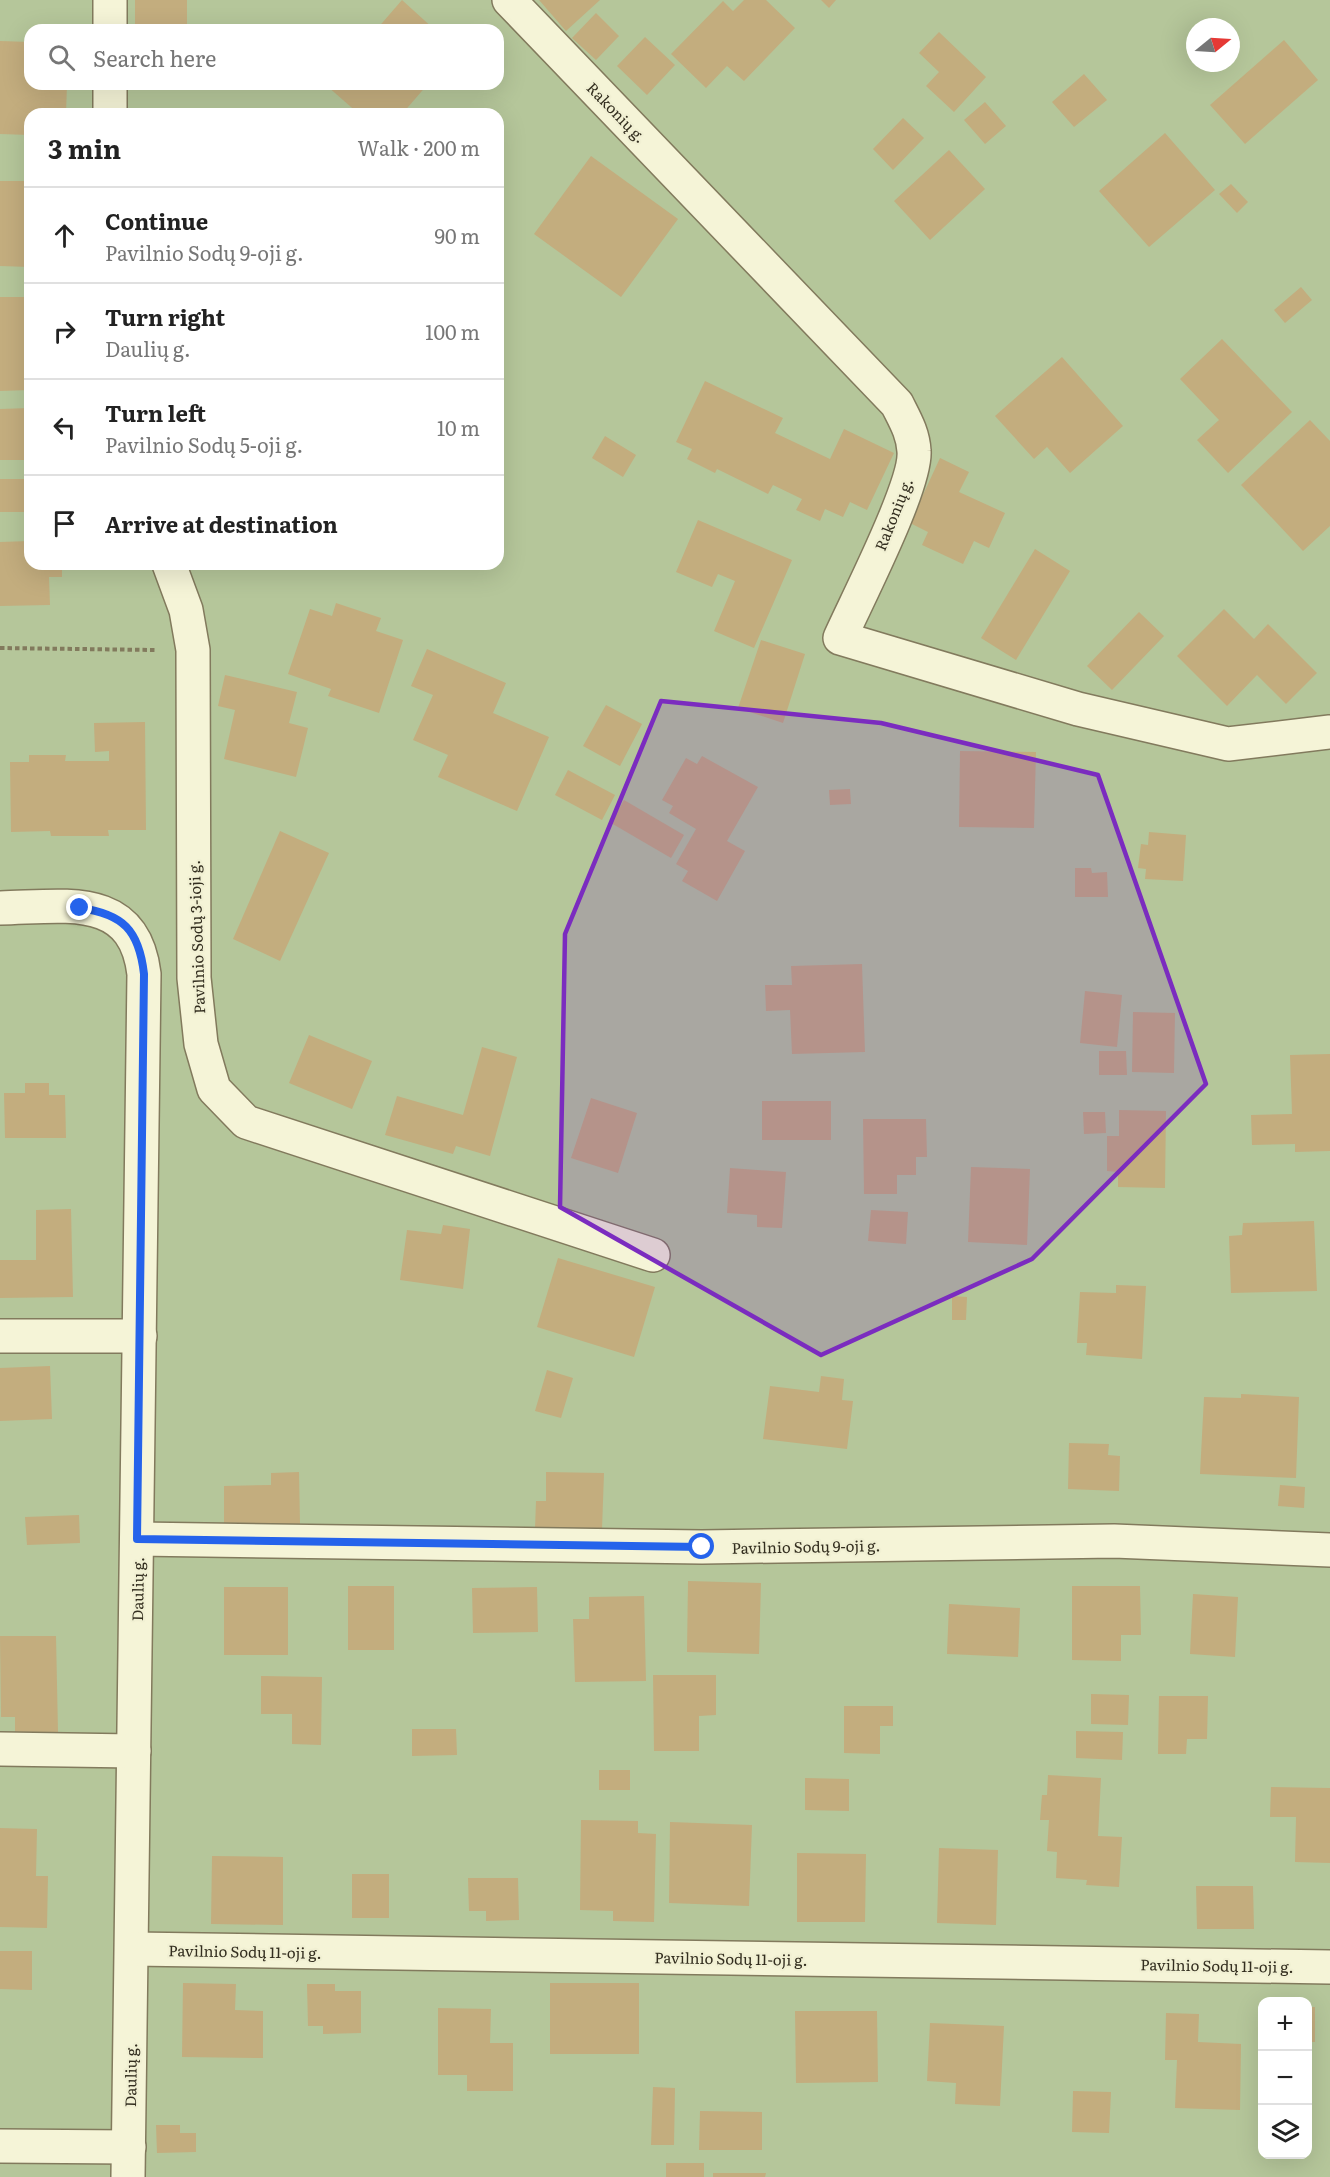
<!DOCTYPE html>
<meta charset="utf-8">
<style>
body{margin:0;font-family:Literata,serif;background:#f2f2f2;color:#222}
.controls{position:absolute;right:18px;bottom:18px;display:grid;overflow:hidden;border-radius:12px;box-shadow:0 6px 24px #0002}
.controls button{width:54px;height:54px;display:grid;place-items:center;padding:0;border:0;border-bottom:2px solid #e0e0e0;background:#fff;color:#222;font:30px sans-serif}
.compass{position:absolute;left:1186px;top:18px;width:54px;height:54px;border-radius:50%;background:#fff;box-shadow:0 6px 24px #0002;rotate:72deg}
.stop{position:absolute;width:18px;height:18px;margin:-14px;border:4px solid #2563eb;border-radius:50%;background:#fff}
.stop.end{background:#2563eb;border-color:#fff;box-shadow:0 2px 6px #0008}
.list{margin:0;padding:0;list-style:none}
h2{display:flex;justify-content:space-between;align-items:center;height:78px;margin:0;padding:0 24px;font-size:26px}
h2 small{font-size:20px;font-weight:400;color:#767676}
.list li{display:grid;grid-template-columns:39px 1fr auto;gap:18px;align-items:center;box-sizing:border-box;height:96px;padding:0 24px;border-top:2px solid #e0e0e0}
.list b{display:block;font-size:22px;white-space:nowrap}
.list p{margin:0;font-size:20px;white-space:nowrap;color:#767676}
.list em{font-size:20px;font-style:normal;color:#767676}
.icon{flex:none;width:33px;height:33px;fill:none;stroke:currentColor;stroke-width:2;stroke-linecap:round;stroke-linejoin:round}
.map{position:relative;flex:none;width:1330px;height:2177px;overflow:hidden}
.search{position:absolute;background:#fff;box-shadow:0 6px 24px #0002;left:24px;top:24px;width:480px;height:66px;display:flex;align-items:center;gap:15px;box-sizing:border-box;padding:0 21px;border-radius:18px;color:#767676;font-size:22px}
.panel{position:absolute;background:#fff;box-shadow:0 6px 24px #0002;left:24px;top:108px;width:480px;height:462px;border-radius:18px}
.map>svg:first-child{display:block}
.green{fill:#b5c69a;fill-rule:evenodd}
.building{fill:#c3ad7e}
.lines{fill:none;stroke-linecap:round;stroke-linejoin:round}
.minor-casing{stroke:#827a5d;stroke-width:36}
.path{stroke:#827a5d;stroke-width:4;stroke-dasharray:4.5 3;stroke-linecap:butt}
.minor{stroke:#f5f4d7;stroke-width:33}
.route{stroke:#2563eb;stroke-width:8}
.marked{fill:#7b2cbf;fill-opacity:0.2;stroke:#7b2cbf;stroke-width:4.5;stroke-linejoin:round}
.labels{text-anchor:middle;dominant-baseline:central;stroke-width:4.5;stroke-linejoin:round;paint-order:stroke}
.street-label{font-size:15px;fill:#332e1f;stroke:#f1f0d3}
</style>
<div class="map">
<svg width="1330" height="2177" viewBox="0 0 1330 2177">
<rect width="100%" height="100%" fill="#e9e8c5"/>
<path class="green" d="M0,0H1330V2177H0ZM1195,27H1231V63H1195ZM30,30H498V84H30ZM30,114H498V564H30ZM1262,2002H1308V2154H1262Z"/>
<g class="building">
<rect x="135" y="0" width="52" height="30"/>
<polygon points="402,0 435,30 376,30"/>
<polygon points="539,0 600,0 566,31"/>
<polygon points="744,0 766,0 795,28 744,81 727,66 706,88 671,54 723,1 733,11"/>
<polygon points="821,0 836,0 829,8"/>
<polygon points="596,13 619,36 596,60 572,38"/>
<polygon points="939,32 986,77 954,112 926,86 939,72 919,53"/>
<polygon points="645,37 675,65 647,95 617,66"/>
<polygon points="1284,40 1318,80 1245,144 1210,105"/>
<polygon points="0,41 30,42 30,84 67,84 66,114 30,114 30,135 0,134"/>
<polygon points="1084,74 1107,100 1074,127 1052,102"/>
<polygon points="329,84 428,84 402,114 359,114 327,86"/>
<polygon points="985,102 1006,126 985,144 964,120"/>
<polygon points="903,118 924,138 893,170 873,149"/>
<polygon points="1165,133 1215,190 1149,247 1099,191"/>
<polygon points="949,150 985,189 930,240 894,201"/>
<polygon points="591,156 678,219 621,297 534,234"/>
<polygon points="0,181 30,181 30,267 0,266"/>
<polygon points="1231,184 1248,202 1237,213 1219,194"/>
<polygon points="1301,287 1312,300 1285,323 1274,310"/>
<polygon points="0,297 30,297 30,390 0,391"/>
<polygon points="1222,339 1292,412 1228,473 1197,440 1219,420 1180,379"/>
<polygon points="1062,357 1123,426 1070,473 1047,447 1034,459 995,416"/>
<polygon points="705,381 783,418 775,433 830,459 844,429 894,453 867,510 850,502 843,517 825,509 820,521 796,510 802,499 773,485 768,494 717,469 715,473 687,459 692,449 676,442"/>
<polygon points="30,408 30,460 0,460 0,409"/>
<polygon points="1310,420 1330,441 1330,526 1303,551 1241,485"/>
<polygon points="605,436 636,455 623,477 592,458"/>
<polygon points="940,458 969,472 959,492 1005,513 989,548 974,541 963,564 922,545 928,532 910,523"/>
<rect x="0" y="479" width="30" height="33"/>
<polygon points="698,520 792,560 754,648 714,631 735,581 718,574 712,587 676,572"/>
<polygon points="30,541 30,564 62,564 62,577 49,577 50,605 0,606 0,542"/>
<polygon points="1035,549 1070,571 1016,660 981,638"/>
<polygon points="336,603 381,618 376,631 403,640 379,713 328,696 331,689 288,674 310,609 332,616"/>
<polygon points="1224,609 1254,639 1268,624 1317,673 1286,704 1257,675 1227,706 1177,656"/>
<polygon points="1139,612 1164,636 1112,690 1087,666"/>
<polygon points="761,640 805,654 783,723 738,708"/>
<polygon points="427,649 506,683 493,713 549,737 517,811 438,777 448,755 413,740 433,695 411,686"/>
<polygon points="225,675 297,692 289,723 308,728 296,777 224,759 235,710 218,706"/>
<polygon points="606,705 642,724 620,766 583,746"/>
<polygon points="145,722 146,830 108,830 109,836 51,836 50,831 11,832 10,762 29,762 29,755 66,755 65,761 109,761 109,751 95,752 94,723"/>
<polygon points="960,751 1036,752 1034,828 959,827"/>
<polygon points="702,756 758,787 727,841 745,851 717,901 682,881 688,871 676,864 696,829 669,813 673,806 662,800 686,758 697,764"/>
<polygon points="568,770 615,795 602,820 555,795"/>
<polygon points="850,789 851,804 830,805 829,790"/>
<polygon points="624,800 684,835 671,858 611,823"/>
<polygon points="280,831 329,853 280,961 233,939"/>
<polygon points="1149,832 1186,835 1183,881 1145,879 1146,869 1138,868 1141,844 1148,845"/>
<polygon points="1075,868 1091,868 1092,873 1107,872 1108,897 1075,897"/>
<polygon points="862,964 865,1052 792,1054 790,1010 766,1011 765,985 792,985 791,966"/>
<polygon points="1085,991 1122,995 1117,1047 1080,1043"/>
<polygon points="1133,1012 1175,1013 1174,1073 1132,1072"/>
<polygon points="309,1035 372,1061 352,1109 289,1083"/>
<polygon points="482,1047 517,1057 490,1156 456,1146 453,1154 385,1135 397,1096 463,1115"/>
<polygon points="1099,1051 1126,1051 1127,1075 1099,1075"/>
<polygon points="1330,1054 1330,1151 1295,1152 1295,1144 1252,1145 1251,1115 1292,1114 1290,1055"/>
<polygon points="25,1083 49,1083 49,1095 65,1095 66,1138 5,1138 4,1093 25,1093"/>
<polygon points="591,1098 637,1113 618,1173 571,1158"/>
<rect x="762" y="1101" width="69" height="39"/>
<polygon points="1119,1110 1166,1111 1165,1188 1118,1187 1118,1172 1107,1171 1107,1136 1119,1136"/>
<polygon points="1083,1112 1105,1112 1106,1133 1084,1134"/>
<polygon points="863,1119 926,1119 927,1157 916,1157 916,1175 897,1175 897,1194 864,1194"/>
<polygon points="971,1167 1030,1169 1027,1245 968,1242"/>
<polygon points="730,1168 786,1172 782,1228 757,1227 757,1215 727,1213"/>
<polygon points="71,1209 73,1297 0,1298 0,1260 36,1260 36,1210"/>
<polygon points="871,1210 908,1212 906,1244 868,1241"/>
<polygon points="1314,1221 1317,1291 1231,1293 1229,1236 1242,1235 1243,1223"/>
<polygon points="443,1225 470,1229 463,1289 400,1280 407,1230 441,1234"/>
<polygon points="558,1258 655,1287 634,1357 537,1327"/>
<polygon points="1116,1285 1146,1286 1142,1359 1086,1355 1087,1343 1077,1343 1080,1292 1116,1293"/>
<polygon points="952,1296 967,1297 966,1320 952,1320"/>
<polygon points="50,1366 52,1419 0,1421 0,1368"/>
<polygon points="547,1370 573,1378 561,1418 535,1411"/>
<polygon points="821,1376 844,1379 842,1400 853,1401 847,1449 763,1439 770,1386 819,1392"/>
<polygon points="1241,1394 1299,1397 1296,1478 1200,1474 1204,1397 1241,1398"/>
<polygon points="1069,1443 1109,1444 1108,1455 1120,1456 1119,1491 1068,1489"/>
<polygon points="299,1472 300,1524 224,1526 224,1486 271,1485 271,1473"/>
<polygon points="546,1472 604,1473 602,1530 535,1529 536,1501 546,1501"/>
<polygon points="1280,1485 1305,1487 1304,1508 1278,1506"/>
<polygon points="79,1515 80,1543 27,1545 25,1517"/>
<polygon points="688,1581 761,1583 759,1654 687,1652"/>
<rect x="348" y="1586" width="46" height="64"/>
<polygon points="1072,1586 1140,1586 1141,1635 1121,1635 1121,1661 1072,1660"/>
<rect x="224" y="1587" width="64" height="68"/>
<polygon points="537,1587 538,1632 473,1633 472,1588"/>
<polygon points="1193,1594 1238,1597 1235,1657 1190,1654"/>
<polygon points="644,1596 646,1681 575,1682 573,1619 589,1619 589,1597"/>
<polygon points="949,1604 1020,1608 1018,1657 947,1654"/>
<polygon points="0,1636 56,1636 58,1732 15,1733 15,1717 1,1717"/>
<polygon points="653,1675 716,1675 716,1715 699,1716 699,1751 654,1751"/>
<polygon points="261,1676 322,1677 321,1745 292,1744 292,1714 261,1714"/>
<polygon points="1091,1694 1129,1695 1128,1725 1091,1724"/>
<polygon points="1159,1696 1208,1696 1207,1739 1187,1739 1186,1754 1158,1754"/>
<polygon points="844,1706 893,1706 893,1726 880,1726 880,1754 844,1753"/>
<polygon points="412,1729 456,1729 457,1755 412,1756"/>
<polygon points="1076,1731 1123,1732 1122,1760 1076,1758"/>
<rect x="599" y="1770" width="31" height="20"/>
<polygon points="1048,1775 1101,1778 1098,1836 1122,1837 1119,1887 1086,1885 1087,1880 1056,1878 1057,1852 1047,1851 1049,1820 1040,1820 1042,1795 1047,1795"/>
<polygon points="805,1778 849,1779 849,1811 805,1810"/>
<polygon points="1271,1787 1330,1788 1330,1863 1295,1862 1296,1817 1270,1817"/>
<polygon points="581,1820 638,1821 638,1833 656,1834 654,1922 613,1921 613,1911 580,1910"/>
<polygon points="670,1822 752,1825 749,1906 669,1903"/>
<polygon points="0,1828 37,1829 36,1876 48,1876 47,1928 0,1927"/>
<polygon points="939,1848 998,1850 996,1925 937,1923"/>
<polygon points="797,1853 866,1854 865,1922 797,1922"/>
<polygon points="212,1856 283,1857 283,1925 211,1924"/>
<rect x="352" y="1874" width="37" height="44"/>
<polygon points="468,1878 518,1878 519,1920 486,1921 486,1911 469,1911"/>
<polygon points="1196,1886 1253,1886 1254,1929 1197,1929"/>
<polygon points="0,1951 32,1951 32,1990 0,1989"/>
<polygon points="183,1983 236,1984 235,2010 263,2011 263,2058 182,2057"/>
<rect x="550" y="1983" width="89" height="71"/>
<polygon points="307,1984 335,1984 335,1991 361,1991 361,2033 323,2034 323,2026 308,2026"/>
<rect x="1308" y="2007" width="7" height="35"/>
<polygon points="438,2008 491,2009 490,2043 513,2043 513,2091 467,2091 467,2075 438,2075"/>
<polygon points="795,2011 877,2011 878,2082 796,2083"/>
<polygon points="1166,2013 1199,2014 1198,2042 1241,2044 1240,2110 1175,2108 1177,2060 1165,2060"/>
<polygon points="930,2023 1004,2026 1000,2106 955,2104 956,2083 927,2081"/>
<polygon points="653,2087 675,2088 674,2145 651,2145"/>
<polygon points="1073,2091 1111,2092 1109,2133 1072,2132"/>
<polygon points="700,2111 762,2112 762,2150 699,2150"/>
<polygon points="156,2125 180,2125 180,2133 196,2133 196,2152 157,2153"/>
<rect x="666" y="2163" width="38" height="14"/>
<polygon points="713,2173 766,2173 765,2177 713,2177"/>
</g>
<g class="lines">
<defs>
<g id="minor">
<polyline points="110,0 110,30"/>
<path d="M509,0L897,404C905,420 913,433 914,451C917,484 856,602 840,638L1078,709L1228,744L1330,732"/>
<polyline points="110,84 110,114"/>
<polyline points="169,564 186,610 193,650 194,978 201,1044 214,1089 246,1122 653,1255"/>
<path d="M0,908C64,907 134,891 144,974L128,2177"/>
<polyline points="0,1336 140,1336"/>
<polyline points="137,1539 702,1547 1114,1541 1330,1550"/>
<polyline points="0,1749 134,1751"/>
<polyline points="132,1949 1330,1967"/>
<polyline points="0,2146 129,2147"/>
</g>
</defs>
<use href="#minor" class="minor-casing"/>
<polyline class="path" points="0,648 156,650"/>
<use href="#minor" class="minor"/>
</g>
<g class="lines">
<path class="route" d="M80,908C123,914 139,930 144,974L137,1539L702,1547"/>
</g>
<path class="marked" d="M661,701L881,723L1098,775L1206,1084L1032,1259L821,1355L560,1207L565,934Z"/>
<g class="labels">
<g class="street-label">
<text transform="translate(617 112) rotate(46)">Rakonių g.</text>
<text transform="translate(893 514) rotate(-68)">Rakonių g.</text>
<text transform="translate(196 937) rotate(-92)">Pavilnio Sodų 3-ioji g.</text>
<text transform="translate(806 1546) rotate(-1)">Pavilnio Sodų 9-oji g.</text>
<text transform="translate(137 1589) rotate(-89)">Daulių g.</text>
<text transform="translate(245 1951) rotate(1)">Pavilnio Sodų 11-oji g.</text>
<text transform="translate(731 1958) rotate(1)">Pavilnio Sodų 11-oji g.</text>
<text transform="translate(1217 1965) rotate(1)">Pavilnio Sodų 11-oji g.</text>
<text transform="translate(130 2075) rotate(-89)">Daulių g.</text>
</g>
</g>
</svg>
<div class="controls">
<button>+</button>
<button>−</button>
<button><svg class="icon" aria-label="layers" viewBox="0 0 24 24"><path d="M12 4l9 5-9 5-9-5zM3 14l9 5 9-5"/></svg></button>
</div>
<svg class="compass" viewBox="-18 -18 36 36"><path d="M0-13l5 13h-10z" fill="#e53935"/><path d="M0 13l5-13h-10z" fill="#767676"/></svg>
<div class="stop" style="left:702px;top:1547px"></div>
<div class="stop end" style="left:80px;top:908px"></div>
<div class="search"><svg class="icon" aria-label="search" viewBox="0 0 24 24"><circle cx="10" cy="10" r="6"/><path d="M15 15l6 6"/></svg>Search here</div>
<section class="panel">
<h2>3 min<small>Walk · 200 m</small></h2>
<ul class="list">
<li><svg class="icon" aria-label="ahead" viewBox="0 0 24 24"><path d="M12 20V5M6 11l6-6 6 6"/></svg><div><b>Continue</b><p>Pavilnio Sodų 9-oji g.</p></div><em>90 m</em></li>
<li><svg class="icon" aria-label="right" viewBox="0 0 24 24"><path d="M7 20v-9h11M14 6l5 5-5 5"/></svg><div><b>Turn right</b><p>Daulių g.</p></div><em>100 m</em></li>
<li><svg class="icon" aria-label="left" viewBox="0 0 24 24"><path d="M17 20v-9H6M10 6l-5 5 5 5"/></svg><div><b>Turn left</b><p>Pavilnio Sodų 5-oji g.</p></div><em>10 m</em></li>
<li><svg class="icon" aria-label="arrive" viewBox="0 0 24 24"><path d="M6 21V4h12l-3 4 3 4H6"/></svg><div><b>Arrive at destination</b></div></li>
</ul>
</section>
</div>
